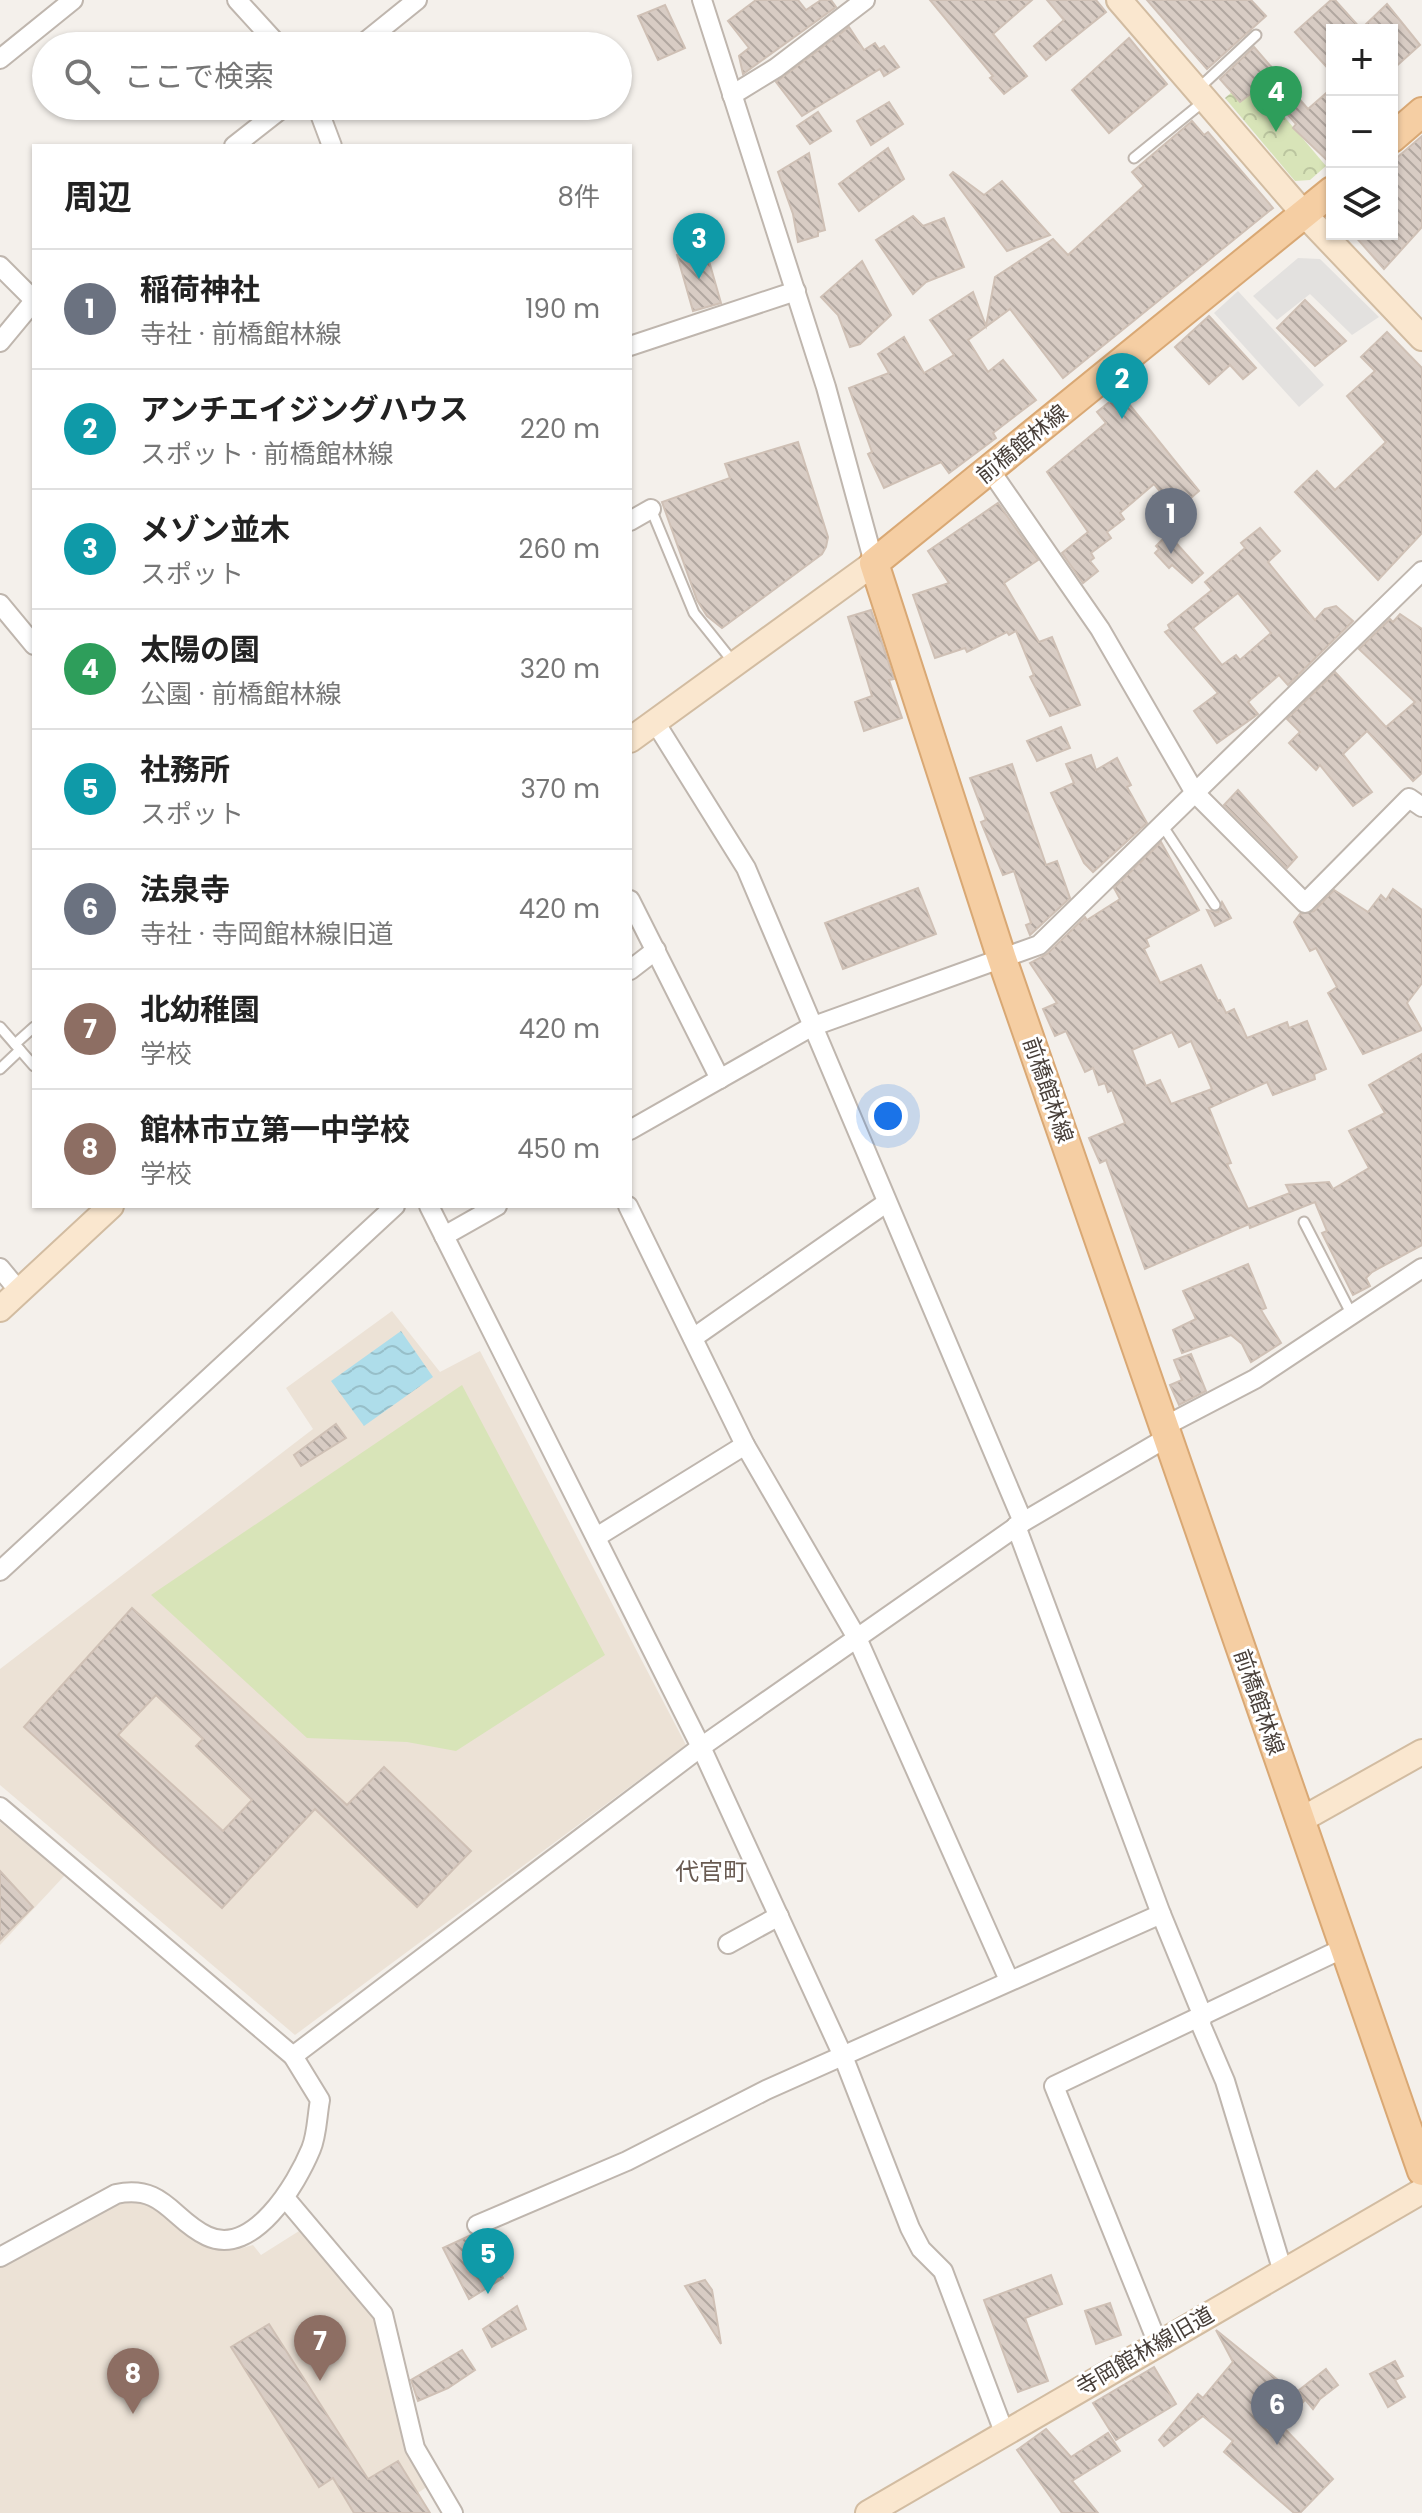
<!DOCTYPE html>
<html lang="ja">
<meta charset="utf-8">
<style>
body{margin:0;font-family:Poppins,"Noto Sans JP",sans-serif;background:#f6f6f6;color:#222}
.controls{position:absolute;right:24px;top:24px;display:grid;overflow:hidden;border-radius:0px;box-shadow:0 2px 6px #0004}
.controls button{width:72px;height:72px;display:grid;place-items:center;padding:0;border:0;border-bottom:2px solid #e0e0e0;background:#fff;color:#222;font:40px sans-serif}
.you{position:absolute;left:888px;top:1116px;width:28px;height:28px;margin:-20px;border:6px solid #fff;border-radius:50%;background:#1a73e8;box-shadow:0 0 0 12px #1a73e833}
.badge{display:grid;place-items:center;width:52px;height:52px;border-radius:50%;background:#7c3aed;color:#fff;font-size:26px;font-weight:700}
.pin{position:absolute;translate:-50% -66px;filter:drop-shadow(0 2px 4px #0008)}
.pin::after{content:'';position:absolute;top:42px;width:28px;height:24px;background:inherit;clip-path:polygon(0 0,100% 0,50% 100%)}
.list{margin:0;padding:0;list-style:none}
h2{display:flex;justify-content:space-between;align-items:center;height:104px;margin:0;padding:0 32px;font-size:34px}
h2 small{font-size:26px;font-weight:400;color:#767676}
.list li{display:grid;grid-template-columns:52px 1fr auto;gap:24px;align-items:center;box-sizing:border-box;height:120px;padding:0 32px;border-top:2px solid #e0e0e0}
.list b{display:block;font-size:30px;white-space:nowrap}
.list p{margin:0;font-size:26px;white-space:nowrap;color:#767676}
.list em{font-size:26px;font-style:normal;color:#767676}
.icon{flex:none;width:44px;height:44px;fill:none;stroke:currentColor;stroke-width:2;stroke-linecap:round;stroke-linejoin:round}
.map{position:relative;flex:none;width:1422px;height:2513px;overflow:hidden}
.search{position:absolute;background:#fff;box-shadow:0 2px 6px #0004;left:32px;top:32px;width:600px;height:88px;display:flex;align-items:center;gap:20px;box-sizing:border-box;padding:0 28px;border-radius:44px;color:#767676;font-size:30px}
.panel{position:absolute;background:#fff;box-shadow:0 2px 6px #0004;left:32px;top:144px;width:600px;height:1064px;border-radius:0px}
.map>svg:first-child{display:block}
.education{fill:#ece2d6}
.park{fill:url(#park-crowns)}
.garden{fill:#d8e4b8}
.parking{fill:#e3e1df}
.water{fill:url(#water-waves)}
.building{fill:url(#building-back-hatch);stroke:#cfc0b5;stroke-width:2;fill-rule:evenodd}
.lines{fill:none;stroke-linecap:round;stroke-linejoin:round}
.lane-casing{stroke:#bfb6ae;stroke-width:13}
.street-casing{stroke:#bfb6ae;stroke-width:22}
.secondary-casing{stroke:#d2bca1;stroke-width:28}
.primary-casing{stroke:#d9a874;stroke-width:32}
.lane{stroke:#fff;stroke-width:9}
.street{stroke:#fff;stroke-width:18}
.secondary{stroke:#fae7cf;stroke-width:24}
.primary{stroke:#f5cea3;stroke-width:28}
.labels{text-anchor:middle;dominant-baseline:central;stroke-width:6;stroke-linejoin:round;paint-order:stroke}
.street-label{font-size:22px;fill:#483f39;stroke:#fff}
.neighbourhood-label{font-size:24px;fill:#695b52;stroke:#fff}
</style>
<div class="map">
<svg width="1422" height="2513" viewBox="0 0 1422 2513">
<defs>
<pattern id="park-crowns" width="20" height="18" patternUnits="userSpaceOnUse" patternTransform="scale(2)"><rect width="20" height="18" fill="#d8e4b8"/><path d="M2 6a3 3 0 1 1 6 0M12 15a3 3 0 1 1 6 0" fill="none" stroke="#bbc59f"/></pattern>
<pattern id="water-waves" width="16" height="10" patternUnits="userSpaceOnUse" patternTransform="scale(2)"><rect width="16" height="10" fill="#aeddea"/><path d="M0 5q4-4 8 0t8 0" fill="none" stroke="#97bfc9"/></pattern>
<pattern id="building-back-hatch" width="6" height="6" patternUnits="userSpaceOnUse" patternTransform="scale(2)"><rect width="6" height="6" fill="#d8ccc4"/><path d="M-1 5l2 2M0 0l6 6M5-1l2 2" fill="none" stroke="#b1a7a0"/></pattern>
</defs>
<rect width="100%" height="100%" fill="#f4f0eb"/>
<g class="education">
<polygon points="392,1311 440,1372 480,1351 686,1745 295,2035 0,1785 0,1669 313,1429 286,1388"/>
<polygon points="0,1822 65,1875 0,1945"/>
<polygon points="142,2200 210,2246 235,2250 253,2245 261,2255 307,2226 378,2314 431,2484 389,2513 0,2513 0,2268 117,2204"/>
</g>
<polygon class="park" points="1250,76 1326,166 1310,180 1295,181 1225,98"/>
<polygon class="garden" points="462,1385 605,1655 456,1751 407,1742 307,1738 151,1595"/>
<g class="parking">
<polygon points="1298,258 1320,259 1379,317 1352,335 1310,294 1277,320 1253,296"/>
<polygon points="1238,291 1324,385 1299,407 1214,313"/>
</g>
<polygon class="water" points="401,1331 433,1377 364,1426 331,1381"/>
<g class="building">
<polygon points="756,0 798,0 806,10 821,0 831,0 836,7 743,74 739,56 749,48 728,21"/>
<polygon points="930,0 1032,0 993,34 1027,76 1004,94 990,78 993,76"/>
<polygon points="1047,0 1096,0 1106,12 1046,60 1034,46 1064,20"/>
<polygon points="1147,0 1251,0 1266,16 1207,69"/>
<polygon points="1331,0 1335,0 1361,29 1387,4 1420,45 1392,70 1392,30 1332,30 1332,73 1295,32"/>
<polygon points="665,5 685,48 658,60 638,16"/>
<polygon points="849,27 864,50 875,43 879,49 884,46 899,67 884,76 880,69 802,116 776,82"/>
<polygon points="1129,38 1167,84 1109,133 1072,90"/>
<polygon points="1254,47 1308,109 1332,88 1332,165 1293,128 1296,124 1262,85 1240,102 1220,79"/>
<polygon points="889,102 903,124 871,145 857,121"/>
<polygon points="818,112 831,131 810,144 797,126"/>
<polygon points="1192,121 1204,135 1208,132 1273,208 1063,378 1010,309 968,340 988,372 1003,360 1036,400 993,433 996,438 949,473 941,462 884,488 868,454 872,452 849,388 889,373 878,354 904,337 924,373 954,355 930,320 973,292 986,326 995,277 1053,239 1068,255 1144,186 1132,172"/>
<polygon points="1422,136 1422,227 1384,269 1353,234 1392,234 1392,162"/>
<polygon points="888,148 904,179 859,211 839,184"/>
<polygon points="809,153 825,230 818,232 818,236 798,242 793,214 778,172"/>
<polygon points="953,172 984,195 1002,181 1050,235 1007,251 950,175"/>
<polygon points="913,216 923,226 944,218 964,267 926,282 913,294 876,240"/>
<polygon points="705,247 721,303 693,311 677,255"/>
<polygon points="862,261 891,315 860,344 850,347 838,315 821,297"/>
<polygon points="1305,300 1346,341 1315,366 1277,328"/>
<polygon points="1209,316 1256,368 1243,379 1230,365 1209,384 1175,347"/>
<polygon points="1387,332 1422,368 1422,533 1378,580 1295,492 1317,471 1335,490 1386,442 1347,396 1375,371 1361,357"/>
<polygon points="1117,396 1126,407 1129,404 1199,491 1176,511 1154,484 1120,513 1124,519 1107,532 1111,538 1091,553 1094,558 1090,561 1098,571 1083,583 1062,553 1088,532 1047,472 1106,423 1097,412"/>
<polygon points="798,442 828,537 826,547 822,554 722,628 707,616 697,600 662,502 730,478 725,464"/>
<polygon points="998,503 1038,560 1004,583 1039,642 1052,637 1080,705 1050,716 1030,677 1034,675 1016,631 1009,635 1007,632 967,652 965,648 935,658 913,595 949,583 928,551"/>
<path d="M1260,528L1280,551L1268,562L1315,620L1325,609L1336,606L1353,621L1288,685L1279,675L1248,702L1258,714L1217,743L1194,711L1218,693L1165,632L1170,629L1168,625L1212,590L1205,582L1245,548L1241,543ZM1238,593L1271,633L1240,660L1236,655L1222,665L1193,628Z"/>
<polygon points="1168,534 1203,573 1192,583 1172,565 1169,568 1155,553 1159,549 1156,546"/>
<polygon points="871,610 894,679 889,680 902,718 864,731 855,702 872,696 848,617"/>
<polygon points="1400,614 1422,629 1422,773 1413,781 1367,731 1343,754 1372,792 1353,806 1320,765 1316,770 1289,743 1300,732 1287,719 1335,672 1386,727 1415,702 1359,649 1390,619 1393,622"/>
<polygon points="1061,727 1070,748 1037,761 1027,741"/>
<polygon points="1091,755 1096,770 1117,758 1131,785 1127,787 1147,823 1093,872 1084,863 1051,793 1074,783 1066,764"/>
<polygon points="1012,764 1046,865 1057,861 1070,898 1030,935 1026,925 1031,923 1014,871 1003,875 981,822 986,820 970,778"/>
<polygon points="1238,790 1297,857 1287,868 1224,805"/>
<path d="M1161,842L1199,910L1146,939L1149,946L1144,949L1160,983L1201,965L1218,1001L1220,1000L1226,1013L1234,1009L1247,1038L1287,1022L1289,1028L1307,1021L1326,1069L1314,1074L1315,1079L1273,1095L1267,1082L1209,1108L1231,1163L1227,1164L1248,1209L1290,1193L1286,1185L1329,1182L1333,1189L1369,1168L1349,1131L1385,1113L1369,1085L1422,1054V1245L1372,1272L1366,1278L1370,1286L1353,1295L1322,1233L1327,1231L1315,1202L1250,1228L1249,1224L1145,1269L1106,1160L1100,1163L1089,1138L1125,1123L1112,1090L1108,1092L1105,1083L1099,1085L1093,1068L1085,1072L1066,1031L1055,1036L1043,1009L1057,1003L1030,963L1047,954L1085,917L1087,920L1120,899L1114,888ZM1172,1032L1179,1047L1191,1041L1212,1089L1171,1104L1160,1080L1146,1086L1132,1050Z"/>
<polygon points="918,888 936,934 843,969 825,923"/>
<polygon points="1393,889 1422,910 1422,983 1407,1003 1422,1030 1363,1054 1328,993 1337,987 1316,948 1310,951 1294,922 1300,914 1314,911 1334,890 1368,912 1381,895 1386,900"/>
<polygon points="1222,902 1231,918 1215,926 1207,910 1218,912"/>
<polygon points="1248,1264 1266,1308 1261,1310 1281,1343 1251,1362 1242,1344 1231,1335 1182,1353 1173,1330 1196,1319 1183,1291"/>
<polygon points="1191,1354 1206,1391 1179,1405 1170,1385 1182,1380 1174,1360"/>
<polygon points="336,1424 346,1438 301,1466 294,1455"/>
<path d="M132,1608L347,1805L384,1767L471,1851L417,1907L315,1809L222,1908L24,1727ZM156,1695L203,1739L196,1746L252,1800L223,1831L118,1735Z"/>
<polygon points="0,1871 33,1907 0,1940"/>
<polygon points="471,2235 481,2236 503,2278 469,2299 443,2248"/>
<polygon points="1051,2275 1062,2304 1025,2318 1048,2381 1018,2392 984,2300"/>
<polygon points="705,2280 712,2290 721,2344 685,2286"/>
<polygon points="1110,2303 1121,2335 1096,2344 1085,2311"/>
<polygon points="517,2306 526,2329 492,2347 483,2329"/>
<polygon points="269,2324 368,2479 398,2461 430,2513 354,2513 333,2478 319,2487 231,2347"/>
<polygon points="1216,2330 1304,2401 1283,2427 1333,2479 1300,2513 1294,2513 1224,2452 1233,2441 1203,2416 1164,2446 1159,2440 1198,2394 1203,2398 1233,2362"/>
<polygon points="462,2350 475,2370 448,2388 418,2401 411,2380"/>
<polygon points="1395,2361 1403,2376 1395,2380 1405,2397 1388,2407 1370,2374"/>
<polygon points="1154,2367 1176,2404 1116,2440 1093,2403"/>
<polygon points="1326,2369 1338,2385 1320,2399 1313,2409 1298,2391"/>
<polygon points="1046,2429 1071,2457 1108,2433 1120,2451 1072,2481 1098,2513 1062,2513 1017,2450"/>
</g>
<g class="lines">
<defs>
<g id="lane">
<polyline points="1199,88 1256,35"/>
<polyline points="1134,158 1203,102"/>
<polyline points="651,509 694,613 734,663"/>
<polyline points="1162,825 1215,905"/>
<polyline points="0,1027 34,1066"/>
<polyline points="15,1044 34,1027"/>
<polyline points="0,1069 20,1050"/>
<polyline points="1304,1222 1352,1315"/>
</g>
<g id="street">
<polyline points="237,0 279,46"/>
<polyline points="702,0 826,387 874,563"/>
<polyline points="360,46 417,0"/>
<polyline points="0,59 73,0"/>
<polyline points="732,95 776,68 865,0"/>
<polyline points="317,106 332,146"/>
<polyline points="234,146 285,106"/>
<polyline points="0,266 34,300"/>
<polyline points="0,342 34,301"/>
<polyline points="630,346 796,291"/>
<polyline points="990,470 1100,629 1195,793 1305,903 1409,798 1422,807"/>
<polyline points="630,521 651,509"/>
<polyline points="0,604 34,645"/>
<polyline points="655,722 746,868 1023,1522"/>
<polyline points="630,900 720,1079"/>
<polyline points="630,970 656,950"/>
<polyline points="630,1130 811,1027 1039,945 1422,571"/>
<polyline points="429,1206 701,1747 843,2056 910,2228 921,2249 943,2271 1004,2432"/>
<polyline points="628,1206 745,1445 857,1638 1009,1980"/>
<polyline points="444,1236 497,1206"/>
<polyline points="0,1268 19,1291"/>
<polyline points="693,1338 886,1203"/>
<polyline points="1165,1426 1255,1379 1422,1268"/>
<polyline points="1016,1526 1161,1914 1202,2014 1201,2025 1225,2081 1283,2272"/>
<polyline points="598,1536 745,1445"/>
<polyline points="0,1571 395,1206"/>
<path d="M0,1807L293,2056L320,2100C317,2116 317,2135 311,2149C297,2183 253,2258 207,2236C172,2220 164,2184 116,2194L0,2257"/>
<polyline points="728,1944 779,1916"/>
<polyline points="293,2056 701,1747 1023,1522 1168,1437"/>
<polyline points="286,2199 383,2314 415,2448 453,2513"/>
<polyline points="477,2225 627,2161 766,2090 1161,1914"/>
<polyline points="1158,2344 1054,2086 1346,1947"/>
</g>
<g id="secondary">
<polyline points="1119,0 1305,215 1422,338"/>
<polyline points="630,740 874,563"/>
<polyline points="0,1309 111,1206"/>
<polyline points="1299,1821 1422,1752"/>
<polyline points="868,2513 1422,2191"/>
</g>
<g id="primary">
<polyline points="1392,138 1422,112"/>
<polyline points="1332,191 874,563 1002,959 1422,2171"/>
</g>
</defs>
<use href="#lane" class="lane-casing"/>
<use href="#street" class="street-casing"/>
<use href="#secondary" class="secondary-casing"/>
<use href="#primary" class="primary-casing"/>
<use href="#lane" class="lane"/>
<use href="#street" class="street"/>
<use href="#secondary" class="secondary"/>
<use href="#primary" class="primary"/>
</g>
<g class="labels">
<g class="street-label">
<text transform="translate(1022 444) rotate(-39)">前橋館林線</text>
<text transform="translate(1048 1090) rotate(71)">前橋館林線</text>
<text transform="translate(1259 1702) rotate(71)">前橋館林線</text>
<text transform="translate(1145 2351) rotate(-30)">寺岡館林線旧道</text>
</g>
<g class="neighbourhood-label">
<text x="711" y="1871">代官町</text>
</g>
</g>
</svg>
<div class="controls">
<button>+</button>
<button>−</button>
<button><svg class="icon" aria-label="layers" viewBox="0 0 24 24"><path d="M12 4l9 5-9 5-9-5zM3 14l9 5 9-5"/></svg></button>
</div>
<div class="you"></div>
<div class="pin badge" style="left:1171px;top:554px;background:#6b7280">1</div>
<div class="pin badge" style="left:1122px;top:419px;background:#0f9aa8">2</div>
<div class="pin badge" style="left:699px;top:279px;background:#0f9aa8">3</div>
<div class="pin badge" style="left:1276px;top:132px;background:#2e9e5b">4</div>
<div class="pin badge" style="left:488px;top:2294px;background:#0f9aa8">5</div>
<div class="pin badge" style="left:1277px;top:2445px;background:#6b7280">6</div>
<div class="pin badge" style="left:320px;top:2381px;background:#8d6e63">7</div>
<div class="pin badge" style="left:133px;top:2414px;background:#8d6e63">8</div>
<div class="search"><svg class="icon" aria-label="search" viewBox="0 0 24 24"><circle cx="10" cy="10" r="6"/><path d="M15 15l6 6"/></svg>ここで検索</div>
<section class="panel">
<h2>周辺<small>8件</small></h2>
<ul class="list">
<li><span class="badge" style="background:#6b7280">1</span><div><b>稲荷神社</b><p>寺社 · 前橋館林線</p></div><em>190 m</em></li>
<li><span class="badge" style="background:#0f9aa8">2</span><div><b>アンチエイジングハウス</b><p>スポット · 前橋館林線</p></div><em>220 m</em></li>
<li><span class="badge" style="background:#0f9aa8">3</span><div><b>メゾン並木</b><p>スポット</p></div><em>260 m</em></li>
<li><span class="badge" style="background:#2e9e5b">4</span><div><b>太陽の園</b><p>公園 · 前橋館林線</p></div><em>320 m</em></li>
<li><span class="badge" style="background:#0f9aa8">5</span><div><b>社務所</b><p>スポット</p></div><em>370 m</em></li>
<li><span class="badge" style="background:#6b7280">6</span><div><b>法泉寺</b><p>寺社 · 寺岡館林線旧道</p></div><em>420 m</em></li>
<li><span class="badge" style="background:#8d6e63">7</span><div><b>北幼稚園</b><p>学校</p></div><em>420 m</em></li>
<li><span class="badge" style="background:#8d6e63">8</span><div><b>館林市立第一中学校</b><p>学校</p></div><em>450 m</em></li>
</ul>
</section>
</div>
